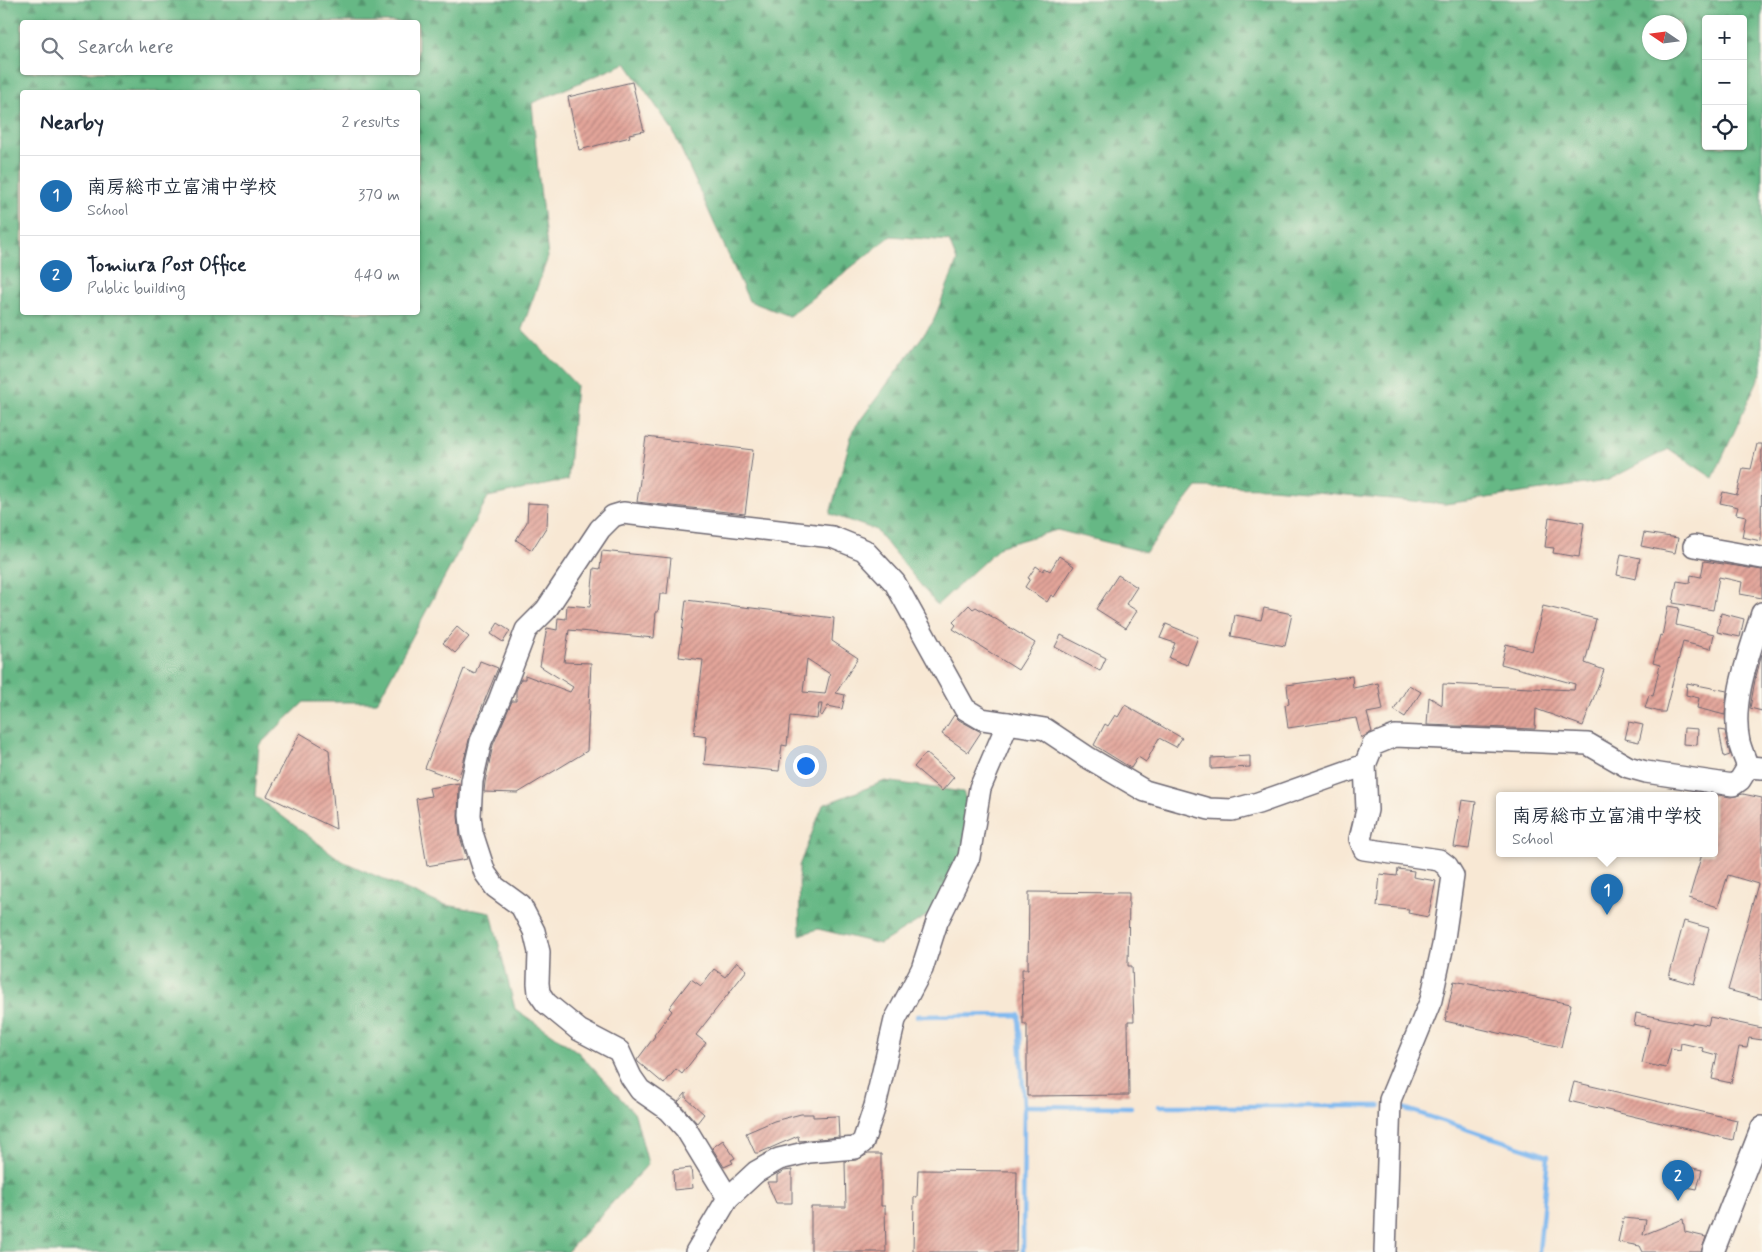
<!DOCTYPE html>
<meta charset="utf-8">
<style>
body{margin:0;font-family:Mynerve,"Klee One",sans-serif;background:#f6f6f7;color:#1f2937}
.controls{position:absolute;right:15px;top:15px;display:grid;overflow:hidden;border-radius:5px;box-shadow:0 1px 4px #0004}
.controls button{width:45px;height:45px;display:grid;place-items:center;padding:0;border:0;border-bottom:1px solid #e0e1e3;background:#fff;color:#1f2937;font:25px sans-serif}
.compass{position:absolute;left:1642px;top:15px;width:45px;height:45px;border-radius:50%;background:#fff;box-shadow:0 1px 4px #0004;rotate:283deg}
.you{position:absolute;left:805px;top:765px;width:18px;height:18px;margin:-12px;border:4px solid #fff;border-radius:50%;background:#1a73e8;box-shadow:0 0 0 8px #1a73e833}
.badge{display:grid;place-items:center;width:32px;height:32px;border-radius:50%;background:#1f6fb2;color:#fff;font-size:16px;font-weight:700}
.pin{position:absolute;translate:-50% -41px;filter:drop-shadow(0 1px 2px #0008)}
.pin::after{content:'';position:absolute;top:26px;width:18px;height:15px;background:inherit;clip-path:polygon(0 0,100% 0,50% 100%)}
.popup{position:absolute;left:1496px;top:792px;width:222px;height:65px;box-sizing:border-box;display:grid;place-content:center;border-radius:5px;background:#fff;filter:drop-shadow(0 1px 4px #0005);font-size:16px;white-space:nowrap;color:#747a83}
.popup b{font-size:19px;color:#1f2937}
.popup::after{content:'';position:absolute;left:50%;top:100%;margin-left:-10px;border:10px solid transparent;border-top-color:#fff}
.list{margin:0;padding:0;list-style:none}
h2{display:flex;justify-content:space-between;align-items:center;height:65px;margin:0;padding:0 20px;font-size:21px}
h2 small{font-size:16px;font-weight:400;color:#747a83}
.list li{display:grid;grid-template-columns:32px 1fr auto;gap:15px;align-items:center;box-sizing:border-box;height:80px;padding:0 20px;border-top:1px solid #e0e1e3}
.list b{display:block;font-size:19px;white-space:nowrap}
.list p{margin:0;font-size:16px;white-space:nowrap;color:#747a83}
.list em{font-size:16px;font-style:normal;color:#747a83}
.icon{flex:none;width:28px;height:28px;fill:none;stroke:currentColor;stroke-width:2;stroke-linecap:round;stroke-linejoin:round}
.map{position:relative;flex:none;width:1762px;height:1252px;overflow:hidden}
.search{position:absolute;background:#fff;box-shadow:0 1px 4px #0004;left:20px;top:20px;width:400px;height:55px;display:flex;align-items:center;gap:12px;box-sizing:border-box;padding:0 18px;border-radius:5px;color:#747a83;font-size:19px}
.panel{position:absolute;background:#fff;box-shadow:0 1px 4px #0004;left:20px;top:90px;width:400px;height:225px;border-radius:5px}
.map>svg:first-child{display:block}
.forest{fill:url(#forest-firs);stroke:#446d60;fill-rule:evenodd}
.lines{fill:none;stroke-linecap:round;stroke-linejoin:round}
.stream{stroke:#7eb8ef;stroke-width:4.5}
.building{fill:url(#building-hatch);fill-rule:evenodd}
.minor-casing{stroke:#6d6771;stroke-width:24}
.minor{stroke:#fff;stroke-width:21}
</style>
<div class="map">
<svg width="1762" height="1252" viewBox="0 0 1762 1252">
<defs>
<pattern id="forest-firs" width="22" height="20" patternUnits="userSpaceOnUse" patternTransform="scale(1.25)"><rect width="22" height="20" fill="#66b885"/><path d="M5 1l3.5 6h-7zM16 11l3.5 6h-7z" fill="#54956e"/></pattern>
<pattern id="building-hatch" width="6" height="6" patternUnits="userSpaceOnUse" patternTransform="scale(1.25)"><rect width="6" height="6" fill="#e3a59a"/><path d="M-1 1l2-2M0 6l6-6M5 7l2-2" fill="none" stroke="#b8867f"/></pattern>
</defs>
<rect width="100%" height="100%" fill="#fbf7ec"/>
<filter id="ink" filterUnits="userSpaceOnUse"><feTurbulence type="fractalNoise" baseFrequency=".02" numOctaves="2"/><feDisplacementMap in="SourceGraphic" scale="10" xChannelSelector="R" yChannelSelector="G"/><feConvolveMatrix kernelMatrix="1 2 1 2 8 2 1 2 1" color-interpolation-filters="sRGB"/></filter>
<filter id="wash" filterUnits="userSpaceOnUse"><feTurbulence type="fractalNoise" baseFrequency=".0096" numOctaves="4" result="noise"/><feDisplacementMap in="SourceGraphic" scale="20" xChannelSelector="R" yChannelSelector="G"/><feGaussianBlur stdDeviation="1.12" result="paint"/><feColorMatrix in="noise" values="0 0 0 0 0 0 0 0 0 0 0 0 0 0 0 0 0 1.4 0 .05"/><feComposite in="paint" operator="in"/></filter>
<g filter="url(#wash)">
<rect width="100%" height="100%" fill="#f8e8d4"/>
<g class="forest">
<path d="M0,0H1762V371L1713,478L1669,449L1606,481L1445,504L1272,488L1197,487L1146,552L1057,530L1001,546L937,605L876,530L830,514L853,430L933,322L957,261L949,241L891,236L789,316L749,301L672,129L626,63L532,103L538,171L548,257L522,329L576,385L568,480L488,497L377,702H304L259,745L255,796L342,861L440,904L491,913L515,1009L578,1052L635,1114L648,1164L567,1252H0ZM1706,19H1743V146H1706ZM22,22H418V72H22ZM1650,22H1680V52H1650ZM22,92H418V312H22Z"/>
<polygon points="885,781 963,792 978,830 948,903 880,944 818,929 800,935 799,866 823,805"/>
</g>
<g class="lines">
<g class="stream">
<polyline points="917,1016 1019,1015 1024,1106 1023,1252"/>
<polyline points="1024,1106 1131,1107"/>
<polyline points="1159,1106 1380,1106"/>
<polyline points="1397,1106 1548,1156 1539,1252"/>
</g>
</g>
<g id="blocks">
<g class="building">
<polygon points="632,82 644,131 629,134 630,137 579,150 568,97"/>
<polygon points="646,437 753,450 745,514 637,502"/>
<polygon points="1757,444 1762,444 1761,541 1742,537 1746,516 1736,514 1738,507 1720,503 1723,492 1737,495 1743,468 1751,469"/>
<polygon points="528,503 548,504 547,526 532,550 516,540 527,522"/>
<polygon points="1549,517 1584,523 1579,557 1553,553 1554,548 1545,547"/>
<polygon points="1644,533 1678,538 1675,553 1641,546"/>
<polygon points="602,551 671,558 667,594 660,594 658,612 656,612 654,638 569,630 564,662 591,663 587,751 518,793 484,792 485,782 493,745 512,701 516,701 516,691 521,679 525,679 525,675 570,692 573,687 540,666 547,628 557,630 558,618 566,619 567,605 590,607 594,568 600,569"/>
<polygon points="1621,554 1640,558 1636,579 1617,575"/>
<polygon points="1059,556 1074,566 1054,597 1051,595 1047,602 1025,587 1030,579 1028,578 1036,566 1043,571 1045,568 1050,571"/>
<polygon points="1704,561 1762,570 1762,598 1740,594 1742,582 1719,577 1713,610 1673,603 1677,581 1690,583 1691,575 1701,577"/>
<polygon points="1118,575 1137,587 1126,604 1137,611 1126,628 1096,609"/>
<path d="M686,600L834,618L832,641L858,658L836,693L845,695L842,709L828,706L822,716L820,715L822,704H819L817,719L790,716L787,746L782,745L779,771L704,764L707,737L694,735L703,660L679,657ZM807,659L830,674L825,694L803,692Z"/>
<polygon points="969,605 973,609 976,607 1035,643 1018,670 953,629 956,625 953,622"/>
<polygon points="1543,606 1596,619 1585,663 1604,670 1583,726 1536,709 1535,729 1427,725 1429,697 1442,705 1443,684 1574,690 1575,684 1501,664 1506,644 1532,651"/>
<polygon points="1668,606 1679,608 1676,625 1714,634 1711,649 1683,642 1665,712 1660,712 1645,708 1649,695 1653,696 1660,665 1653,663 1660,635 1662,636"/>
<polygon points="1264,608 1292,614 1285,646 1231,636 1235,615 1261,620"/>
<polygon points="1721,613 1744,619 1740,637 1717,632"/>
<polygon points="498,623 510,631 503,642 491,634"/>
<polygon points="1166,624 1198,637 1187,665 1169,658 1175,643 1160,638"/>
<polygon points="457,627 469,637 455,653 443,643"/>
<polygon points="1061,635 1106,658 1100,671 1055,647"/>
<polygon points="1762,654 1762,711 1750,708 1755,680"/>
<polygon points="480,661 498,668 470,736 462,768 457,780 425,768 464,669 475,674"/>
<polygon points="1352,676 1353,688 1378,683 1383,710 1367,713 1372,732 1361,738 1356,718 1288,728 1285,705 1289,704 1287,685"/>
<polygon points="1687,683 1727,691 1725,715 1697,708 1699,698 1686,695"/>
<polygon points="1409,685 1421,692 1405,717 1394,710"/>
<polygon points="1125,705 1182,738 1176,747 1159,738 1146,762 1138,757 1131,768 1094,745 1105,724 1108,726 1115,715 1118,717"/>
<polygon points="954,715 959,720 981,732 968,752 942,734"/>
<polygon points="1629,722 1643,725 1639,742 1625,739"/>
<polygon points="1684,728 1698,729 1697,745 1683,744"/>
<polygon points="1719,730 1725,731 1730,755 1724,757"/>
<polygon points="300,733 329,750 336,829 267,796"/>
<polygon points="926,753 954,777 942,791 914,767"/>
<polygon points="1250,756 1250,767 1211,769 1211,758"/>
<polygon points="459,783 458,816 460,837 467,859 427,866 416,799 431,796 429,788"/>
<polygon points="1692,791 1731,797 1743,794 1762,798 1762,999 1728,990 1758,884 1728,875 1718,907 1689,898 1702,854 1714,854 1714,796 1690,796"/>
<polygon points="1462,800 1476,802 1469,849 1454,847"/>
<polygon points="1398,869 1414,871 1413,877 1436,881 1428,917 1408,913 1409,909 1377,906 1380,874 1397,876"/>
<polygon points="1029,892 1129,893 1128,966 1132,966 1134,1021 1128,1021 1129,1095 1027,1096 1027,1024 1023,1024 1022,969 1028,969"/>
<polygon points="1684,921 1709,928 1694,984 1669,977"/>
<polygon points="737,962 747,970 696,1035 706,1043 682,1074 676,1069 664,1084 638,1062 637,1060 655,1036 654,1035 672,1011 669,1008 691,979 701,986 714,969 725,977"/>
<polygon points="1454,981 1571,1004 1561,1047 1445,1021"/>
<polygon points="1636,1013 1692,1024 1692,1022 1708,1025 1710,1017 1762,1028 1762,1040 1749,1038 1747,1048 1739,1047 1731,1083 1712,1079 1717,1055 1702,1051 1703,1048 1681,1043 1680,1050 1671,1048 1666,1068 1642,1063 1650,1028 1634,1025"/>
<polygon points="1574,1082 1737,1120 1733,1140 1569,1101"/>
<polygon points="686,1093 686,1098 704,1114 697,1123 678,1102"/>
<polygon points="801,1114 813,1114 813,1117 838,1116 839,1137 799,1141 798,1136 759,1153 755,1153 746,1133 774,1121"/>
<polygon points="723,1140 735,1158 731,1160 733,1163 724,1167 712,1148"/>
<polygon points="868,1154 881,1154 881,1206 885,1206 886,1252 811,1252 811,1207 846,1207 845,1161 857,1160"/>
<polygon points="1670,1163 1702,1170 1697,1189 1666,1183"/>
<polygon points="691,1168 693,1188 674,1190 673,1170"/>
<polygon points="792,1170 792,1203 776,1203 767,1182 777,1182 777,1175 784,1171"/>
<polygon points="918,1170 1017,1171 1016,1252 913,1252 914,1197 917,1197"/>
<polygon points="1623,1218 1646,1220 1643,1235 1683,1219 1685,1232 1706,1237 1701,1252 1643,1252 1640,1246 1618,1242"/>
</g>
</g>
</g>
<g filter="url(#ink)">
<use href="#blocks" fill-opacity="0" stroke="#6d6771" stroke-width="1"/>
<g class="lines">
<defs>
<g id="minor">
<polyline points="1694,546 1762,558"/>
<path d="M1748,767C1745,759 1741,750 1739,742C1730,701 1750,652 1762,613"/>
<polyline points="728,1198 686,1129 669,1110 640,1090 631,1077 619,1051 579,1030 546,1003 539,993 538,983 539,952 534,931 521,906 495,887 485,873 472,833 470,815 472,781 481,741 499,701 526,630 546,610 600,529 613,516 623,513 832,537 864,550 895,583 965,709 982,719 1045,729 1087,757 1145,791 1209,809 1232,810 1258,803 1365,765"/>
<polyline points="696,1252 728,1198 756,1172 779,1159 809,1152 855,1148 863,1142 875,1106 895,1020 922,969 937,922 969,857 980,788 1008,723"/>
<polyline points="1385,1252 1390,1100 1431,1000 1443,945 1453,876 1447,866 1439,860 1364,849 1360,839 1367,810 1365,765 1373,745 1395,736 1588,744 1628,767 1646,772 1733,785 1740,780 1748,767 1762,768"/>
<polyline points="1713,1252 1762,1127"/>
</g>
</defs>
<use href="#minor" class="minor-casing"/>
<use href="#minor" class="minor"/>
</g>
</g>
</svg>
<div class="controls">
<button>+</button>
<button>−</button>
<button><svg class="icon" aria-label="locate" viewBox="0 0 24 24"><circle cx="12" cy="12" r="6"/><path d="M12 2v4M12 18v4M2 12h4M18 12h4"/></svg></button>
</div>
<svg class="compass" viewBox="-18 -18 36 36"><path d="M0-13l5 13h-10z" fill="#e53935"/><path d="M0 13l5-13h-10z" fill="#747a83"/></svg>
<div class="you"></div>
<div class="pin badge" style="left:1607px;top:915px">1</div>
<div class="popup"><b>南房総市立富浦中学校</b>School</div>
<div class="pin badge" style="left:1678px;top:1201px">2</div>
<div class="search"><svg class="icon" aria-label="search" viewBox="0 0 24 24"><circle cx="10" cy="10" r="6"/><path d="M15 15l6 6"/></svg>Search here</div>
<section class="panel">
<h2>Nearby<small>2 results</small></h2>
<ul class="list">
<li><span class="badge">1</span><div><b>南房総市立富浦中学校</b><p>School</p></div><em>370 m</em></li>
<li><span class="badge">2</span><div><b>Tomiura Post Office</b><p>Public building</p></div><em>440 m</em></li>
</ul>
</section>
</div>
